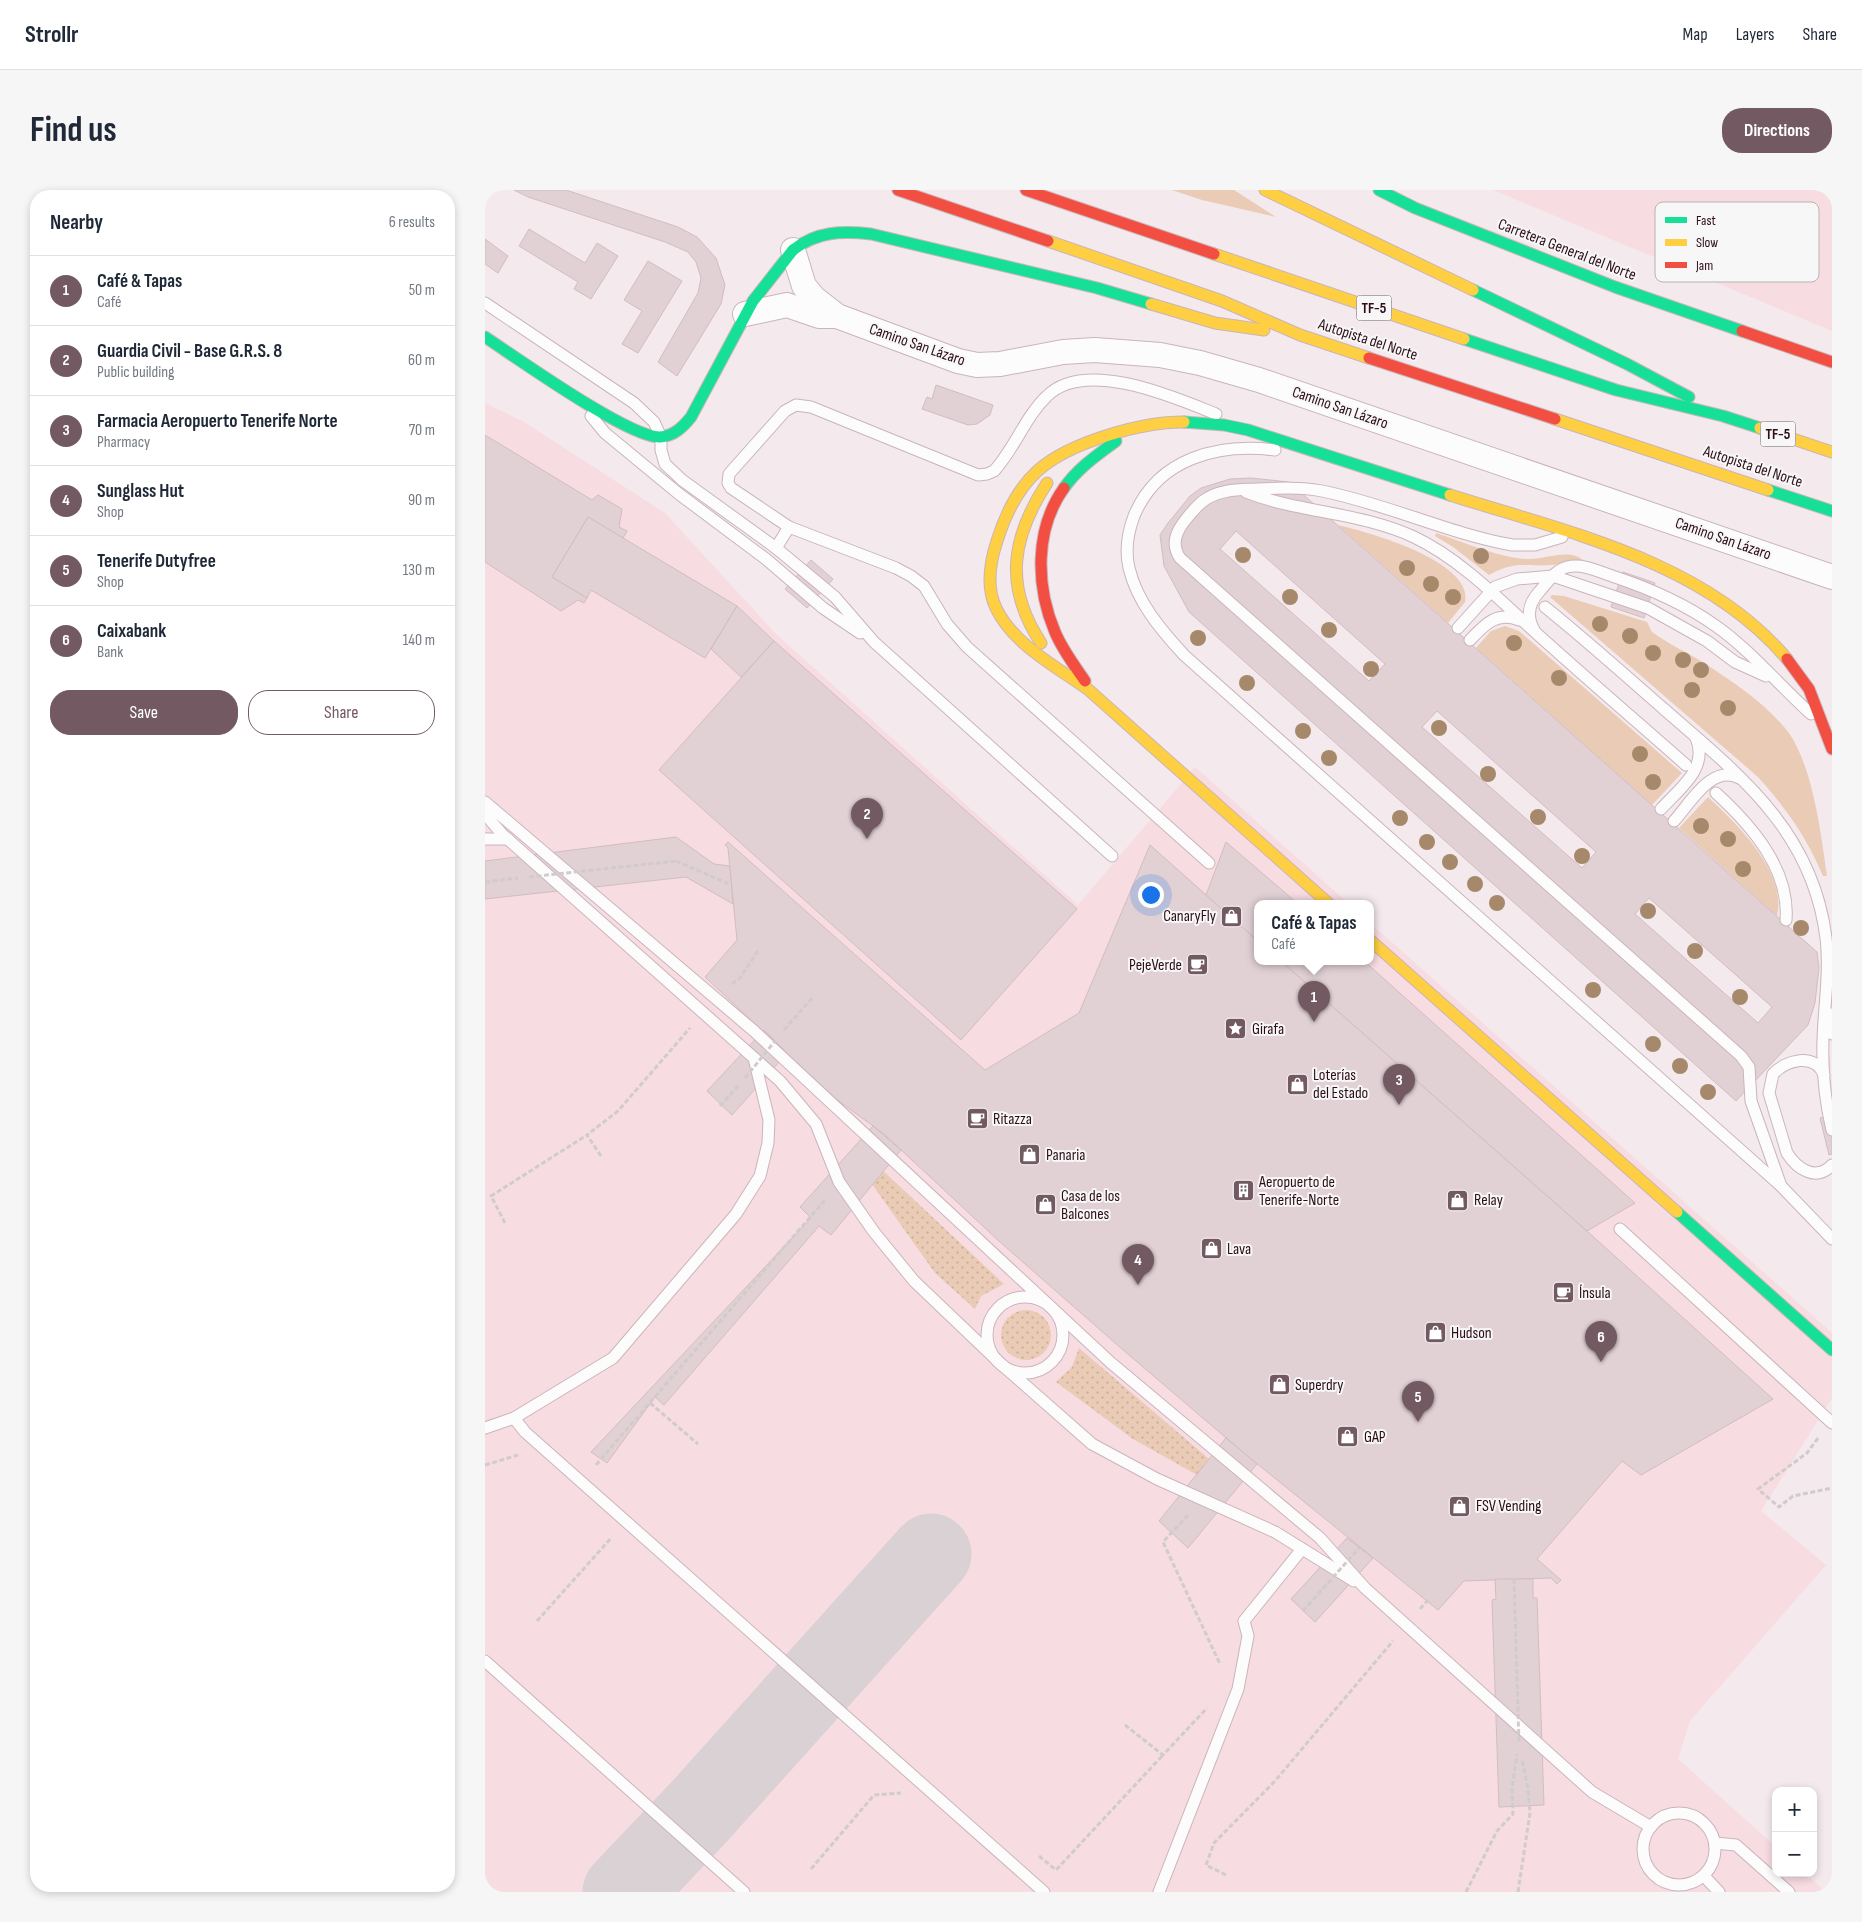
<!DOCTYPE html>
<meta charset="utf-8">
<style>
body{margin:0;font-family:"Sofia Sans Condensed",sans-serif;background:#f6f6f7;color:#1f2937}
.controls{position:absolute;right:15px;bottom:15px;display:grid;overflow:hidden;border-radius:10px;box-shadow:0 2px 8px #0003}
.controls button{width:45px;height:45px;display:grid;place-items:center;padding:0;border:0;border-bottom:1px solid #e0e1e3;background:#fff;color:#1f2937;font:25px sans-serif}
.you{position:absolute;left:665px;top:704px;width:18px;height:18px;margin:-12px;border:4px solid #fff;border-radius:50%;background:#1a73e8;box-shadow:0 0 0 8px #1a73e833}
.badge{display:grid;place-items:center;width:32px;height:32px;border-radius:50%;background:#735a62;color:#fff;font-size:16px;font-weight:700}
.pin{position:absolute;translate:-50% -41px;filter:drop-shadow(0 1px 2px #0008)}
.pin::after{content:'';position:absolute;top:26px;width:18px;height:15px;background:inherit;clip-path:polygon(0 0,100% 0,50% 100%)}
.popup{position:absolute;left:769px;top:710px;width:120px;height:65px;box-sizing:border-box;display:grid;place-content:center;border-radius:10px;background:#fff;filter:drop-shadow(0 1px 4px #0005);font-size:16px;white-space:nowrap;color:#747a83}
.popup b{font-size:19px;color:#1f2937}
.popup::after{content:'';position:absolute;left:50%;top:100%;margin-left:-10px;border:10px solid transparent;border-top-color:#fff}
.list{margin:0;padding:0;list-style:none}
h2{display:flex;justify-content:space-between;align-items:center;height:65px;margin:0;padding:0 20px;font-size:21px}
h2 small{font-size:16px;font-weight:400;color:#747a83}
.list li{display:grid;grid-template-columns:32px 1fr auto;gap:15px;align-items:center;box-sizing:border-box;height:70px;padding:0 20px;border-top:1px solid #e0e1e3}
.list b{display:block;font-size:19px;white-space:nowrap}
.list p{margin:0;font-size:16px;white-space:nowrap;color:#747a83}
.list em{font-size:16px;font-style:normal;color:#747a83}
.actions{display:flex;gap:10px;padding:15px 20px}
.actions a{flex:1;padding:11px 0;border:1px solid #735a62;border-radius:20px;text-align:center;font-size:18px;color:#735a62}
.actions .main{background:#735a62;color:#fff}
.map{position:relative;flex:none;width:1347px;height:1702px;overflow:hidden;border-radius:20px}
header{display:flex;align-items:center;gap:30px;box-sizing:border-box;height:70px;padding:0 25px;background:#fff;border-bottom:1px solid #e0e1e3}
header strong{font-size:24px}
nav{display:flex;gap:28px;margin-inline-start:auto;font-size:18px}
.intro{display:flex;align-items:center;justify-content:space-between;box-sizing:border-box;height:120px;padding:0 30px}
h1{margin:0;font-size:35px}
.button{padding:12px 22px;border-radius:20px;background:#735a62;color:#fff;font-size:18px;font-weight:700}
main{display:flex;gap:30px;padding:0 30px}
aside{flex:1;background:#fff;border-radius:20px;box-shadow:0 2px 8px #0003}
.map>svg:first-child{display:block}
.built{fill:#f7dce2}
.grass{fill:url(#grass-dots)}
.garden{fill:#eacbb5}
.lines{fill:none;stroke-linecap:round;stroke-linejoin:round}
.taxiway{stroke:#d9d1d3;stroke-width:81}
.building{fill:#e1d1d5;stroke:#d2bcc2;fill-rule:evenodd}
.lane-casing{stroke:#c9b5ba;stroke-width:13}
.street-casing{stroke:#c9b5ba;stroke-width:26}
.fast-casing{stroke:#c9b5ba;stroke-width:13}
.slow-casing{stroke:#c9b5ba;stroke-width:13}
.jam-casing{stroke:#c9b5ba;stroke-width:13}
.path{stroke:#d1cbcc;stroke-width:3;stroke-dasharray:5 2.5;stroke-linecap:butt}
.lane{stroke:#fdfcfc;stroke-width:11}
.street{stroke:#fdfcfc;stroke-width:24}
.fast{stroke:#16e098;stroke-width:11}
.slow{stroke:#ffcf43;stroke-width:11}
.jam{stroke:#f24e42;stroke-width:11}
.path-bridge{stroke:#d1cbcc;stroke-width:3;stroke-dasharray:5 2.5;stroke-linecap:butt}
.tree{fill:#a6886b}
.labels{text-anchor:middle;dominant-baseline:central;stroke-width:4;stroke-linejoin:round;paint-order:stroke}
.shield{fill:#f7f7f7;stroke:#6a535a;stroke-width:1}
.shield-label{font-size:15px;font-weight:bold;fill:#2d0d17}
.street-label{font-size:16px;fill:#2d0d17;stroke:#f7f7f7}
.poi-label{font-size:16px;fill:#2d0d17;stroke:#f7f7f7;text-anchor:start}
.key{fill:#f7f7f7;stroke:#bab1b4;stroke-width:1}
.key-label{font-size:14px;fill:#2d0d17}
</style>
<header>
<strong>Strollr</strong>
<nav><a>Map</a><a>Layers</a><a>Share</a></nav>
</header>
<div class="intro"><h1>Find us</h1><a class="button">Directions</a></div>
<main>
<aside>
<h2>Nearby<small>6 results</small></h2>
<ul class="list">
<li><span class="badge">1</span><div><b>Café &amp; Tapas</b><p>Café</p></div><em>50 m</em></li>
<li><span class="badge">2</span><div><b>Guardia Civil - Base G.R.S. 8</b><p>Public building</p></div><em>60 m</em></li>
<li><span class="badge">3</span><div><b>Farmacia Aeropuerto Tenerife Norte</b><p>Pharmacy</p></div><em>70 m</em></li>
<li><span class="badge">4</span><div><b>Sunglass Hut</b><p>Shop</p></div><em>90 m</em></li>
<li><span class="badge">5</span><div><b>Tenerife Dutyfree</b><p>Shop</p></div><em>130 m</em></li>
<li><span class="badge">6</span><div><b>Caixabank</b><p>Bank</p></div><em>140 m</em></li>
</ul>
<div class="actions"><a class="main">Save</a><a>Share</a></div>
</aside>
<div class="map">
<svg width="1347" height="1702" viewBox="0 0 1347 1702">
<defs>
<pattern id="grass-dots" width="8" height="8" patternUnits="userSpaceOnUse" patternTransform="scale(1.25)"><rect width="8" height="8" fill="#eacbb5"/><path d="M2 2h.1M6 6h.1" fill="none" stroke="#c9ad9b" stroke-width="1.8" stroke-linecap="round"/></pattern>
</defs>
<rect width="100%" height="100%" fill="#f4e9ec"/>
<g class="built">
<polygon points="1008,0 1347,0 1347,141"/>
<polygon points="0,213 39,232 180,323 290,443 593,715 710,577 863,713 773,713 773,771 885,771 885,733 1347,1143 1347,1208 1276,1321 1341,1375 1205,1531 1193,1569 1291,1657 1291,1683 1320,1683 1341,1702 0,1702"/>
</g>
<g class="grass">
<polygon points="394,977 519,1094 496,1106 490,1119 450,1083 387,994"/>
<circle cx="541" cy="1145" r="25"/>
<polygon points="594,1158 751,1292 746,1304 648,1249 571,1192 587,1177"/>
</g>
<g class="garden">
<polygon points="687,0 749,0 791,27 717,10"/>
<path d="M853,335C883,342 988,371 980,412L963,433Z"/>
<path d="M951,343C979,352 1016,369 1045,369C1062,369 1086,357 1100,372C1088,370 1077,375 1065,375C1037,377 1032,370 1004,385L968,357L950,346Z"/>
<path d="M1067,405L1079,406L1162,432L1167,442C1183,454 1202,462 1219,473C1248,492 1283,515 1304,543C1328,578 1336,644 1342,686H1338C1322,648 1301,618 1273,587L1065,407Z"/>
<polygon points="1020,436 1034,441 1197,583 1167,615 991,458 1006,441"/>
<path d="M1223,607C1252,634 1302,682 1292,726L1194,638Z"/>
</g>
<g class="lines">
<polyline class="taxiway" points="138,1702 214,1622 446,1364"/>
</g>
<g class="building">
<polygon points="29,0 81,0 193,37 212,47 231,68 240,95 236,114 192,186 173,172 213,103 216,88 211,72 203,62 180,52 43,7"/>
<polygon points="44,39 100,73 112,53 133,66 106,109 89,99 93,92 34,56"/>
<polygon points="0,49 23,66 13,83 0,74"/>
<polygon points="163,71 197,91 153,163 137,154 157,121 139,110"/>
<polygon points="451,195 508,215 505,225 492,234 483,235 437,219 442,207 447,209"/>
<polygon points="0,245 107,310 113,305 137,319 134,337 142,341 138,348 103,327 67,387 102,408 99,413 93,410 76,421 0,372"/>
<path d="M766,288L804,292L1332,762L1334,778L1330,813L1323,835L1251,911L704,422L679,376L675,345L683,333L705,306L716,298L745,289ZM751,341L900,474L884,491L735,359ZM952,521L1111,662L1097,678L937,537ZM1164,708L1287,817L1273,833L1150,724Z"/>
<polygon points="103,327 252,416 220,468 106,400 102,408 67,387"/>
<polygon points="326,370 348,389 322,418 300,399"/>
<polygon points="1138,382 1170,393 1159,428 1126,417"/>
<polygon points="252,416 289,451 256,487 226,459"/>
<polygon points="289,451 592,719 476,850 174,580"/>
<polygon points="191,647 229,674 245,676 248,714 201,687 0,709 0,671"/>
<polygon points="243,652 500,880 594,823 665,655 773,751 773,771 796,771 1102,1041 1288,1209 1156,1285 1137,1271 1052,1369 1076,1390 1072,1394 1066,1388 979,1391 953,1420 760,1264 637,1159 515,1052 399,944 347,906 220,787 252,750 243,658 240,655"/>
<polygon points="741,652 812,713 773,713 773,751 721,705"/>
<polygon points="796,771 879,771 1150,1013 1102,1041"/>
<polygon points="279,840 302,863 247,925 222,901"/>
<polygon points="1347,925 1347,964 1344,965 1335,928"/>
<polygon points="388,936 416,960 346,1045 334,1036 179,1215 170,1207 122,1273 106,1262 326,1028 315,1017"/>
<polygon points="741,1248 772,1274 703,1358 674,1331"/>
<polygon points="862,1348 888,1368 830,1432 806,1409"/>
<polygon points="1010,1389 1048,1389 1048,1408 1052,1408 1059,1615 1014,1617 1007,1410 1011,1409"/>
</g>
<g class="lines">
<defs>
<g id="lane">
<polyline points="0,113 149,213 169,232 176,247 176,260 180,274 197,290 291,358 350,407 389,452 627,666"/>
<polyline points="106,226 120,243 194,304 281,369 338,418 375,443"/>
<path d="M790,260C733,253 673,268 649,326C643,342 640,361 644,378C652,412 676,440 699,465L1296,996L1347,1049"/>
<path d="M761,302C815,323 875,322 929,347C975,369 1013,408 1050,442C1100,487 1151,531 1201,575"/>
<path d="M1077,347L1050,355H1027C962,343 902,314 837,301C816,297 794,298 772,299C754,300 737,299 721,309C713,314 708,321 702,328C692,340 685,353 695,368L1256,866L1264,877L1266,911L1296,996"/>
<polyline points="291,358 304,337"/>
<path d="M1060,417C1101,450 1140,485 1180,520C1256,586 1328,642 1341,748C1345,782 1339,816 1338,850C1337,880 1340,911 1347,940"/>
<polyline points="973,438 1010,397 1032,389 1068,386 1163,418 1222,451 1250,472 1281,486"/>
<path d="M1049,440C1041,426 1044,413 1054,402C1062,393 1070,380 1082,377C1098,373 1115,382 1130,387C1166,399 1200,414 1231,436C1265,460 1295,496 1326,524"/>
<path d="M985,450C1000,434 1012,421 1034,430"/>
<path d="M1231,603C1266,635 1305,679 1301,730"/>
<polyline points="0,612 269,841 625,1172 835,1348 880,1398 1107,1602 1166,1637"/>
<path d="M1176,619C1195,598 1224,578 1211,548"/>
<polyline points="0,624 17,644 295,891 331,934 354,992 389,1042 429,1091 516,1174 607,1254 672,1289 790,1342 869,1391"/>
<path d="M1189,631C1204,615 1227,573 1254,588"/>
<polyline points="0,649 23,649"/>
<path d="M724,673L482,457L462,434L439,396L426,386L411,378L304,337L246,298L243,293L244,284L300,221L311,215L326,217L493,285L502,284L509,281C530,258 540,227 562,206C600,168 689,207 731,224"/>
<polyline points="1346,824 1347,844"/>
<path d="M1339,885C1330,862 1301,870 1288,884L1284,903L1302,963C1312,979 1331,992 1347,975"/>
<polyline points="1135,1039 1347,1233"/>
<circle cx="540" cy="1145" r="38"/>
<polyline points="29,1228 40,1242 559,1702"/>
<polyline points="0,1238 29,1228 128,1168 251,1024 275,986 283,953 284,930 269,868"/>
<polyline points="0,1471 259,1702"/>
<circle cx="1194" cy="1659" r="36"/>
<polyline points="1230,1653 1251,1655 1304,1702"/>
<polyline points="1219,1686 1234,1702"/>
<polyline points="674,1702 753,1499 763,1446 759,1431 817,1359"/>
</g>
<g id="street">
<polyline points="308,60 319,96 329,108 352,126 473,171 492,175 515,174 578,162 610,160 675,165 715,173 774,190 1347,387"/>
<polyline points="260,124 302,115 334,126 350,126"/>
</g>
<g id="fast">
<polyline points="894,0 930,18 1130,97 1257,141"/>
<path d="M308,60C332,41 357,41 386,44L612,98L666,114"/>
<polyline points="988,100 1142,174 1204,207"/>
<path d="M0,147C32,168 144,248 175,247C189,246 198,237 206,227L268,111L308,60"/>
<polyline points="979,149 1131,200 1238,226 1275,238"/>
<polyline points="699,232 739,235 763,240 965,305"/>
<path d="M579,298C593,278 611,266 631,251"/>
<polyline points="1283,300 1347,321"/>
<polyline points="1192,1022 1347,1160"/>
</g>
<g id="slow">
<polyline points="780,0 988,100"/>
<polyline points="563,51 737,111 815,145 884,168"/>
<polyline points="729,64 979,149"/>
<polyline points="666,114 730,133 779,140"/>
<polyline points="1070,229 1283,300"/>
<polyline points="1275,238 1347,262"/>
<path d="M965,305C1081,342 1220,371 1302,469"/>
<path d="M556,453C519,397 526,348 562,293"/>
<polyline points="588,486 843,713"/>
<path d="M601,498C570,476 528,454 511,418C501,397 505,372 512,351C532,287 562,264 624,245C649,237 674,232 699,232"/>
<polyline points="885,750 1192,1022"/>
</g>
<g id="jam">
<polyline points="413,0 563,51"/>
<polyline points="541,0 729,64"/>
<polyline points="1257,141 1347,172"/>
<polyline points="884,168 1070,229"/>
<path d="M579,298C549,340 551,397 570,442C577,459 589,475 600,491"/>
<polyline points="1302,469 1324,499 1347,559"/>
</g>
</defs>
<use href="#lane" class="lane-casing"/>
<use href="#street" class="street-casing"/>
<use href="#fast" class="fast-casing"/>
<use href="#slow" class="slow-casing"/>
<use href="#jam" class="jam-casing"/>
<g class="path">
<polyline points="191,671 246,695"/>
<polyline points="0,692 33,688"/>
<polyline points="247,794 255,788 274,759"/>
<polyline points="299,840 328,807"/>
<polyline points="235,916 253,896"/>
<polyline points="116,966 102,945 133,921 205,838"/>
<polyline points="20,1033 6,1006 102,945"/>
<polyline points="165,1213 213,1254"/>
<polyline points="1333,1248 1322,1263 1273,1299 1294,1317 1308,1306 1347,1298"/>
<polyline points="0,1275 33,1265"/>
<polyline points="111,1275 340,1010"/>
<polyline points="703,1325 678,1352 735,1474"/>
<polyline points="935,1419 943,1410"/>
<polyline points="52,1431 127,1347"/>
<polyline points="640,1535 678,1565 722,1518"/>
<polyline points="554,1666 571,1680 678,1565"/>
<polyline points="326,1679 389,1605 416,1603"/>
<polyline points="741,1685 721,1675 729,1653 790,1591 908,1451"/>
<polyline points="981,1702 1012,1641 1028,1624 1027,1598 1032,1564"/>
<polyline points="1033,1702 1045,1623 1043,1598 1037,1569"/>
</g>
<use href="#lane" class="lane"/>
<use href="#street" class="street"/>
<use href="#fast" class="fast"/>
<use href="#slow" class="slow"/>
<use href="#jam" class="jam"/>
<g class="path-bridge">
<polyline points="44,687 191,671"/>
<polyline points="260,888 290,851"/>
<polyline points="1029,1389 1034,1554"/>
<polyline points="818,1421 874,1358"/>
</g>
</g>
<g class="tree">
<circle cx="758" cy="365" r="8"/>
<circle cx="996" cy="366" r="8"/>
<circle cx="922" cy="378" r="8"/>
<circle cx="946" cy="394" r="8"/>
<circle cx="805" cy="407" r="8"/>
<circle cx="968" cy="407" r="8"/>
<circle cx="1115" cy="434" r="8"/>
<circle cx="844" cy="440" r="8"/>
<circle cx="1145" cy="446" r="8"/>
<circle cx="713" cy="448" r="8"/>
<circle cx="1029" cy="453" r="8"/>
<circle cx="1168" cy="463" r="8"/>
<circle cx="1198" cy="470" r="8"/>
<circle cx="886" cy="479" r="8"/>
<circle cx="1216" cy="480" r="8"/>
<circle cx="1074" cy="488" r="8"/>
<circle cx="762" cy="493" r="8"/>
<circle cx="1207" cy="500" r="8"/>
<circle cx="1243" cy="518" r="8"/>
<circle cx="954" cy="538" r="8"/>
<circle cx="818" cy="541" r="8"/>
<circle cx="1155" cy="564" r="8"/>
<circle cx="844" cy="568" r="8"/>
<circle cx="1003" cy="584" r="8"/>
<circle cx="1168" cy="592" r="8"/>
<circle cx="1053" cy="627" r="8"/>
<circle cx="915" cy="628" r="8"/>
<circle cx="1216" cy="636" r="8"/>
<circle cx="1243" cy="649" r="8"/>
<circle cx="942" cy="652" r="8"/>
<circle cx="1097" cy="666" r="8"/>
<circle cx="965" cy="672" r="8"/>
<circle cx="1258" cy="679" r="8"/>
<circle cx="990" cy="694" r="8"/>
<circle cx="1012" cy="713" r="8"/>
<circle cx="1163" cy="721" r="8"/>
<circle cx="1316" cy="738" r="8"/>
<circle cx="1210" cy="761" r="8"/>
<circle cx="1108" cy="800" r="8"/>
<circle cx="1255" cy="807" r="8"/>
<circle cx="1168" cy="854" r="8"/>
<circle cx="1195" cy="876" r="8"/>
<circle cx="1223" cy="902" r="8"/>
</g>
<defs>
<symbol id="shop-square" viewBox="-11 -11 22 22"><rect x="-9" y="-9" width="18" height="18" rx="4" fill="#735a62" stroke="#f7f7f7"/><path d="M-5-2.5h2.3a2.7 3.5 0 0 1 5.4 0H5L5.5 6h-11ZM-1.5-2.5h3a1.5 2.3 0 0 0-3 0Z" fill="#fff"/></symbol>
<symbol id="cafe-square" viewBox="-11 -11 22 22"><rect x="-9" y="-9" width="18" height="18" rx="4" fill="#735a62" stroke="#f7f7f7"/><path d="M-5.5-4.5H6V0H3Q3 3.5 0 3.5H-2.5Q-5.5 3.5-5.5 0ZM3-3.2v2h1.7v-2ZM-6 4.5H4V6H-6Z" fill="#fff"/></symbol>
<symbol id="sight-square" viewBox="-11 -11 22 22"><rect x="-9" y="-9" width="18" height="18" rx="4" fill="#735a62" stroke="#f7f7f7"/><path d="M0-6L1.8-2.2L6-1.7L2.9 1.2L3.7 5.4L0 3.3L-3.7 5.4L-2.9 1.2L-6-1.7L-1.8-2.2Z" fill="#fff"/></symbol>
<symbol id="building-square" viewBox="-11 -11 22 22"><rect x="-9" y="-9" width="18" height="18" rx="4" fill="#735a62" stroke="#f7f7f7"/><path d="M-4-6H4V6H1V3H-1V6H-4ZM-2.5-4.3h1.7v1.8h-1.7ZM.8-4.3h1.7v1.8H.8ZM-2.5-1h1.7V.8h-1.7ZM.8-1h1.7V.8H.8Z" fill="#fff"/></symbol>
</defs>
<g fill-rule="evenodd">
<use href="#shop-square" x="734" y="714" width="25" height="25"/>
<use href="#cafe-square" x="700" y="762" width="25" height="25"/>
<use href="#sight-square" x="738" y="826" width="25" height="25"/>
<use href="#shop-square" x="800" y="882" width="25" height="25"/>
<use href="#cafe-square" x="480" y="916" width="25" height="25"/>
<use href="#shop-square" x="532" y="952" width="25" height="25"/>
<use href="#building-square" x="746" y="988" width="25" height="25"/>
<use href="#shop-square" x="960" y="998" width="25" height="25"/>
<use href="#shop-square" x="548" y="1002" width="25" height="25"/>
<use href="#shop-square" x="714" y="1046" width="25" height="25"/>
<use href="#cafe-square" x="1066" y="1090" width="25" height="25"/>
<use href="#shop-square" x="938" y="1130" width="25" height="25"/>
<use href="#shop-square" x="782" y="1182" width="25" height="25"/>
<use href="#shop-square" x="850" y="1234" width="25" height="25"/>
<use href="#shop-square" x="962" y="1304" width="25" height="25"/>
</g>
<g class="labels">
<g class="shield">
<rect x="871.5" y="105.5" width="35" height="25" rx="4"/>
<rect x="1275.5" y="231.5" width="35" height="25" rx="4"/>
</g>
<g class="shield-label">
<text x="889" y="118">TF-5</text>
<text x="1293" y="244">TF-5</text>
</g>
<g class="street-label">
<text transform="translate(1082 60) rotate(21)">Carretera General del Norte</text>
<text transform="translate(883 150) rotate(18)">Autopista del Norte</text>
<text transform="translate(432 155) rotate(19)">Camino San Lázaro</text>
<text transform="translate(855 218) rotate(19)">Camino San Lázaro</text>
<text transform="translate(1268 277) rotate(18)">Autopista del Norte</text>
<text transform="translate(1238 349) rotate(19)">Camino San Lázaro</text>
</g>
<g class="poi-label">
<text x="731" y="726" text-anchor="end">CanaryFly</text>
<text x="697" y="775" text-anchor="end">PejeVerde</text>
<text x="767" y="839">Girafa</text>
<text x="828" y="885">Loterías<tspan x="828" dy="18">del Estado</tspan></text>
<text x="508" y="929">Ritazza</text>
<text x="561" y="965">Panaria</text>
<text x="774" y="992">Aeropuerto de<tspan x="774" dy="18">Tenerife-Norte</tspan></text>
<text x="576" y="1006">Casa de los<tspan x="576" dy="18">Balcones</tspan></text>
<text x="989" y="1010">Relay</text>
<text x="742" y="1059">Lava</text>
<text x="1094" y="1103">Ínsula</text>
<text x="966" y="1143">Hudson</text>
<text x="810" y="1195">Superdry</text>
<text x="879" y="1247">GAP</text>
<text x="991" y="1316">FSV Vending</text>
</g>
</g>
<rect x="1170" y="12" width="164" height="80" rx="8" class="key"/>
<rect x="1180" y="27" width="22" height="6" fill="#16e098"/>
<rect x="1180" y="49" width="22" height="7" fill="#ffcf43"/>
<rect x="1180" y="72" width="22" height="6" fill="#f24e42"/>
<g class="key-label">
<text x="1211" y="35">Fast</text>
<text x="1211" y="57">Slow</text>
<text x="1211" y="80">Jam</text>
</g>
</svg>
<div class="controls">
<button>+</button>
<button>−</button>
</div>
<div class="you"></div>
<div class="pin badge" style="left:829px;top:832px">1</div>
<div class="popup"><b>Café &amp; Tapas</b>Café</div>
<div class="pin badge" style="left:382px;top:649px">2</div>
<div class="pin badge" style="left:914px;top:915px">3</div>
<div class="pin badge" style="left:653px;top:1095px">4</div>
<div class="pin badge" style="left:933px;top:1232px">5</div>
<div class="pin badge" style="left:1116px;top:1172px">6</div>
</div>
</main>
